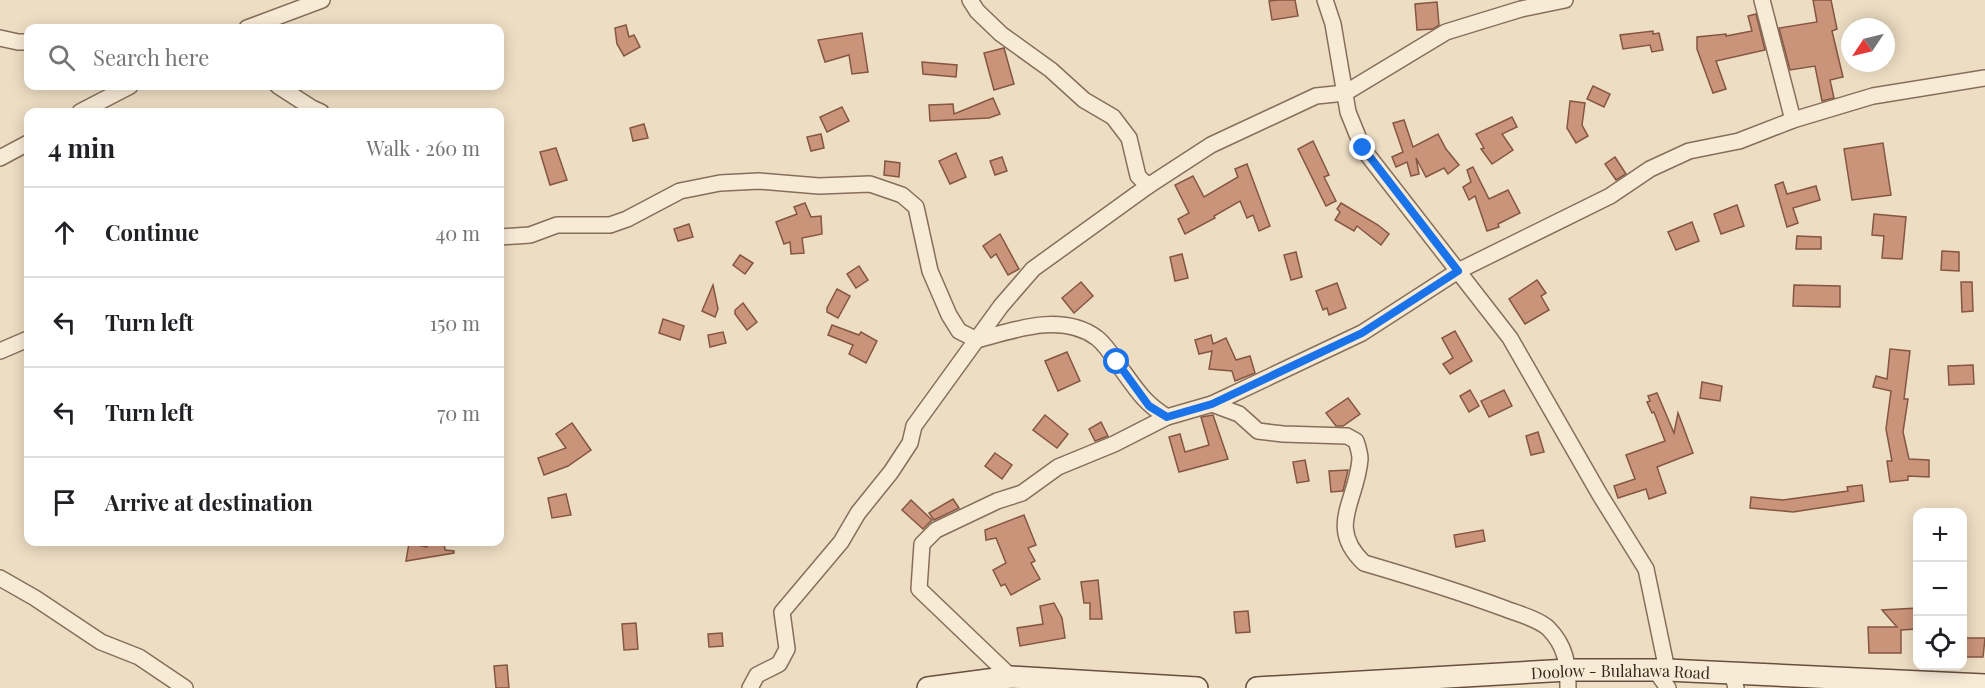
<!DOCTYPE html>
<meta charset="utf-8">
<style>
body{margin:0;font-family:"Playfair Display",serif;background:#f2f2f2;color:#202124}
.controls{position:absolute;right:18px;bottom:18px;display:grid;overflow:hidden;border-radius:12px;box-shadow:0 3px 15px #0003}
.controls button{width:54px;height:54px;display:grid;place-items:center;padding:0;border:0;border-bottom:2px solid #e0e0e0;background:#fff;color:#202124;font:30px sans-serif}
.compass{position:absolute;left:1841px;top:18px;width:54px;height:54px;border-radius:50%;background:#fff;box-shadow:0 3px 15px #0003;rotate:235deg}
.stop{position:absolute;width:18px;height:18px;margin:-14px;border:4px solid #1a73e8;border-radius:50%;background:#fff}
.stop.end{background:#1a73e8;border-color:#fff;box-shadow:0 2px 6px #0008}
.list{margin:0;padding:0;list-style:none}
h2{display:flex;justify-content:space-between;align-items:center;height:78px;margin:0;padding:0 24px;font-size:26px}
h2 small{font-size:20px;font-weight:400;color:#757577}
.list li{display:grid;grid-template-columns:39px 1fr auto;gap:18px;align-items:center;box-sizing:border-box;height:90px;padding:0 24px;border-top:2px solid #e0e0e0}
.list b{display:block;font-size:22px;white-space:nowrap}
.list em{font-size:20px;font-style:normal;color:#757577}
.icon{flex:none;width:33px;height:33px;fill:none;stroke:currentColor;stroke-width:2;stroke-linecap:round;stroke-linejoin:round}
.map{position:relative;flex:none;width:1985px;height:688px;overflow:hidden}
.search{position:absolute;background:#fff;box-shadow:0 3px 15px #0003;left:24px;top:24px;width:480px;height:66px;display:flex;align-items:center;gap:15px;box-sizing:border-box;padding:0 21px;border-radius:12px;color:#757577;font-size:22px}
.panel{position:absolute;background:#fff;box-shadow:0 3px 15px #0003;left:24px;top:108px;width:480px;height:438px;border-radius:12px}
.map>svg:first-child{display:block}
.building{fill:#ca947a;stroke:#855641;stroke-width:1.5}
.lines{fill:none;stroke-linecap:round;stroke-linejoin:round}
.street-casing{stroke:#876e5b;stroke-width:18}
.secondary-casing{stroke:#684f3e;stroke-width:24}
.street{stroke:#f8ebd6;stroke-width:15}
.secondary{stroke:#f8ebd6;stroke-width:21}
.route{stroke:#1a73e8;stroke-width:8}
.labels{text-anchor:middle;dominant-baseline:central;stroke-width:5;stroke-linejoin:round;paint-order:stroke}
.street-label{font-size:16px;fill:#37281e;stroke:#f4e8d3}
</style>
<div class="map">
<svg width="1985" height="688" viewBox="0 0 1985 688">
<rect width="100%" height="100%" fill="#edddc3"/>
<g class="building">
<polygon points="1278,0 1295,0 1298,16 1272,20 1269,1"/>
<polygon points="1813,0 1831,0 1837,29 1832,31 1843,77 1830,80 1834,98 1822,101 1815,66 1790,70 1779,28 1817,22"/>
<polygon points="1437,2 1439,25 1433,29 1417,30 1415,4"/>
<polygon points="1756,14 1765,50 1716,61 1726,89 1713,93 1697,49 1697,37 1726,34 1726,36 1752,31 1748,16"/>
<polygon points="626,25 629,37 634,35 640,47 624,56 617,44 615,28"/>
<polygon points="1653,31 1653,34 1659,33 1663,50 1652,52 1650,45 1623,49 1620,35"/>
<polygon points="862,33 868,72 852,74 849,55 825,62 818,40"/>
<polygon points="1004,48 1014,84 994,90 984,53"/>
<polygon points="922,62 957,65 956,77 923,74"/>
<polygon points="1593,86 1610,94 1604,107 1587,99"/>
<polygon points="993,98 1000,114 989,118 930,121 929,105 953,104 954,114"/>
<polygon points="1570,101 1585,103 1582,125 1588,136 1576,143 1567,128"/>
<polygon points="842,107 849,121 827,132 820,117"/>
<polygon points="1512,117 1517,127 1502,134 1513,150 1492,164 1481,149 1484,148 1476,134"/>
<polygon points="1404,120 1413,147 1438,134 1446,149 1459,165 1448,174 1444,168 1426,177 1416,158 1419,174 1411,176 1407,162 1396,167 1392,157 1403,152 1393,123"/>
<polygon points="644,124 648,138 633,141 630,128"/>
<polygon points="821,134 824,148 811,151 807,137"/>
<polygon points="1313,141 1329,175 1324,177 1336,201 1326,206 1298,149"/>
<polygon points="1883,143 1891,195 1852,200 1844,149"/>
<polygon points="556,148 567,180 550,185 540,152"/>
<polygon points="956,153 966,177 950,184 939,161"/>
<polygon points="1002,157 1007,171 995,175 990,161"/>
<polygon points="1615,157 1626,174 1616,180 1605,164"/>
<polygon points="885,161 900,163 899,177 884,175"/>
<polygon points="1247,164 1270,226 1259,231 1253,215 1247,218 1240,201 1214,216 1215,218 1185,234 1178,219 1189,213 1175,185 1193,176 1204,197 1238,177 1235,169"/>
<polygon points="1473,167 1489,199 1508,190 1520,213 1498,224 1499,227 1487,231 1475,196 1469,200 1463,187 1471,182 1467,170"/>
<polygon points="1783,182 1787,194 1816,186 1820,200 1793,208 1798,223 1787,227 1775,185"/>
<polygon points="805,203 811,217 821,216 822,234 802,238 804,253 791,254 790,242 784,244 776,222 797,214 794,207"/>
<polygon points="1341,203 1378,225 1389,234 1381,245 1357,226 1354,231 1335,220 1340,212 1337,209"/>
<polygon points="1737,205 1744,226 1721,234 1714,214"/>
<polygon points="1874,214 1906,217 1902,259 1882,258 1884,236 1872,235"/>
<polygon points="1692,222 1699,241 1676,250 1668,232"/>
<polygon points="689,224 693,237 678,241 674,229"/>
<polygon points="1000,234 1019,269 1008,275 996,254 991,258 983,246"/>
<polygon points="1797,236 1821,237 1821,249 1796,249"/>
<polygon points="1942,251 1959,252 1959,271 1941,270"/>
<polygon points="1296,252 1302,277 1291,280 1284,255"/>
<polygon points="1182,254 1188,278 1175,281 1170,257"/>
<polygon points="740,255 753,263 745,274 733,265"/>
<polygon points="859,266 868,280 856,288 847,274"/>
<polygon points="1537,280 1546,293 1541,296 1549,310 1525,324 1509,299"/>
<polygon points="1081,282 1093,296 1074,313 1062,298"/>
<polygon points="1961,282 1972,282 1973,311 1962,312"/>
<polygon points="1337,283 1346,308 1329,315 1327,308 1323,310 1316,291"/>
<polygon points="713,285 718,309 715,317 702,311"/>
<polygon points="1794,285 1840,286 1840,307 1793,306"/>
<polygon points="837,289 850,296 838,318 827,312 827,308"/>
<polygon points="743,303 757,322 747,330 735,314 735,310"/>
<polygon points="663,319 684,326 680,340 659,333"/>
<polygon points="832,325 859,335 861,332 877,341 866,363 849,354 853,345 828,335"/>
<polygon points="1455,331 1472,361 1450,374 1443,364 1453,358 1442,338"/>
<polygon points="723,332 726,343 710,347 708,335"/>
<polygon points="1211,335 1213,344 1226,338 1236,360 1250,356 1255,373 1235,381 1232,371 1209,369 1212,351 1199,354 1195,340"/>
<polygon points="1890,349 1910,351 1904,399 1908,399 1903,432 1909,459 1929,460 1929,477 1908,476 1908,480 1890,482 1887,461 1892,461 1886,429 1891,391 1873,387 1876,376 1887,379"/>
<polygon points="1067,352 1080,381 1058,391 1045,361"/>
<polygon points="1973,365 1974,384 1949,385 1948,366"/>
<polygon points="1702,382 1722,386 1720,401 1700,398"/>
<polygon points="1470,390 1479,406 1469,412 1460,396"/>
<polygon points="1504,390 1512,406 1489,417 1481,401"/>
<polygon points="1657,393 1674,433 1678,413 1693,453 1657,467 1666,493 1649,499 1646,489 1618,498 1614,486 1635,479 1626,455 1665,441 1654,412 1652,413 1647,402 1650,401 1648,396"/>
<polygon points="1348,398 1360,414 1343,426 1336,426 1326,413"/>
<polygon points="1045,415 1068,434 1057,448 1033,430"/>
<polygon points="1213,415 1228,459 1179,472 1169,437 1180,434 1185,452 1209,445 1201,417"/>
<polygon points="1101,422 1108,436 1095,441 1089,429"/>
<polygon points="572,423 591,450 568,466 544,475 538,458 566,448 556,434"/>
<polygon points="1538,432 1544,452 1531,455 1526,436"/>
<polygon points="995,453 1012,465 1002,479 985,466"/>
<polygon points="1305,460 1309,481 1297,483 1293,462"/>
<polygon points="1348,470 1343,491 1331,492 1329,471"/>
<polygon points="1862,485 1864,501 1793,512 1750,508 1751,497 1783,500 1848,491 1847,487"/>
<polygon points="566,494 571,515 552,518 548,498"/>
<polygon points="953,499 959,508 934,520 929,513"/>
<polygon points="911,500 932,520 923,529 902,510"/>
<polygon points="1024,515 1036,545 1028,548 1035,561 1031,563 1040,579 1011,595 1005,584 1001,586 993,570 1006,563 996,538 986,540 985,530"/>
<polygon points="1483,530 1485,541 1456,547 1454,535"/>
<polygon points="427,542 444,542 445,550 454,551 454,553 406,561 409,543 427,547"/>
<polygon points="1098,580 1102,619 1090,619 1090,603 1084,603 1081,582"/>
<polygon points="1054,603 1062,618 1065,638 1020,646 1017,628 1043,624 1040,606"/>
<polygon points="1917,608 1917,629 1901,630 1901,653 1869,653 1868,627 1897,627 1882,610"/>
<polygon points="1248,611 1250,632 1236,633 1234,612"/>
<polygon points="636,623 638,649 624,650 622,624"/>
<polygon points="722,633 723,646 709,647 708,634"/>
<polygon points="1962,638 1985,638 1983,657 1962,657"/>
<polygon points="507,665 509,688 496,688 494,666"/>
</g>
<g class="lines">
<defs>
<g id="street">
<polyline points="970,0 977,11 1001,34 1051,70 1084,100 1113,117 1129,138 1138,176 1148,186"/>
<polyline points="1325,0 1333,24 1348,112 1363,149 1510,338 1600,495 1646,569 1667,670"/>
<polyline points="1762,0 1793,120"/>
<polyline points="247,28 322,0"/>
<polyline points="0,38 18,42 28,42"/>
<polyline points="278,86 312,108 321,112"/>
<polyline points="80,112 130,86"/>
<polyline points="0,158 28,143"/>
<path d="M500,237L530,235L557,225H610L627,219L680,191L720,183L759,181L819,186L870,184L902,195L916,207L930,271L949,315L959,331L977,340C1014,330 1062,312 1097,338C1106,345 1114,358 1120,367C1136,389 1144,403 1167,417"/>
<polyline points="0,351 28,339"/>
<path d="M1212,404L1239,414L1258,431L1283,434L1347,436L1356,441C1358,447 1360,454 1360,459C1357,501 1326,527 1364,563C1412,577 1460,592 1506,609C1519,614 1538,619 1548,628C1566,646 1568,664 1568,688"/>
<polyline points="0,578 35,598 101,642 139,657 185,688"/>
<polyline points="1655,670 1668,688"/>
<polyline points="1732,673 1736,688"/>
<polyline points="1011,677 919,589 922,544 936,530 997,501 1022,493 1058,467 1114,444 1167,417 1212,404 1362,333 1458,271 1610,196 1650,169 1689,151 1739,141 1793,120 1873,96 1985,78"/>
<polyline points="750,688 757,675 779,664 787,649 782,612 841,542 858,513 891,472 910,443 914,426 1001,306 1033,269 1148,186 1211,145 1316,96 1345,93 1446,32 1521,9 1565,0"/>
</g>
<g id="secondary">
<polyline points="928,688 1011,677 1197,688"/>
<path id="s1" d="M1257,688L1568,670H1667L1985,685"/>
</g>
</defs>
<use href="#street" class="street-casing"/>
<use href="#secondary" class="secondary-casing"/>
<use href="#street" class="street"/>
<use href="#secondary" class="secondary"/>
</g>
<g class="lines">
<polyline class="route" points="1117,362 1149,406 1167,417 1212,404 1362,333 1458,271 1363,148"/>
</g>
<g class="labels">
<g class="street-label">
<text stroke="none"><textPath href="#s1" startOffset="364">Doolow - Bulahawa Road</textPath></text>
</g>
</g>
</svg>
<div class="controls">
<button>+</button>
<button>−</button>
<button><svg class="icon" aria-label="locate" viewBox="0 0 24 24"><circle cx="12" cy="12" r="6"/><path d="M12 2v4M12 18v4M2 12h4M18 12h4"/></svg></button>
</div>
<svg class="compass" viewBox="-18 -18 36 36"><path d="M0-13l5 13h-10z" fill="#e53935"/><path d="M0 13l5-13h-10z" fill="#757577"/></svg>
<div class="stop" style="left:1117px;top:362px"></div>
<div class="stop end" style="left:1363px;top:148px"></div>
<div class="search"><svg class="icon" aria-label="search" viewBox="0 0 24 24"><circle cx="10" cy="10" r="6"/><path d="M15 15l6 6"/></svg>Search here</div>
<section class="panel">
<h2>4 min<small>Walk · 260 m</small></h2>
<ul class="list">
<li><svg class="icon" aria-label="ahead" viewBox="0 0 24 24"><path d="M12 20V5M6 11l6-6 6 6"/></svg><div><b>Continue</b></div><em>40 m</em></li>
<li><svg class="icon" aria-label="left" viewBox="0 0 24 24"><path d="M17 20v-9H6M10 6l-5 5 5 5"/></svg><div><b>Turn left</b></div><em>150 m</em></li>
<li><svg class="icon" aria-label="left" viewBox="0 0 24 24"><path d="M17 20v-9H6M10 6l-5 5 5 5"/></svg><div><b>Turn left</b></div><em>70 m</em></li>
<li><svg class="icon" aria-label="arrive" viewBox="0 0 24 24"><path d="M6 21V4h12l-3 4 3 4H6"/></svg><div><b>Arrive at destination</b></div></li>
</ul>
</section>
</div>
